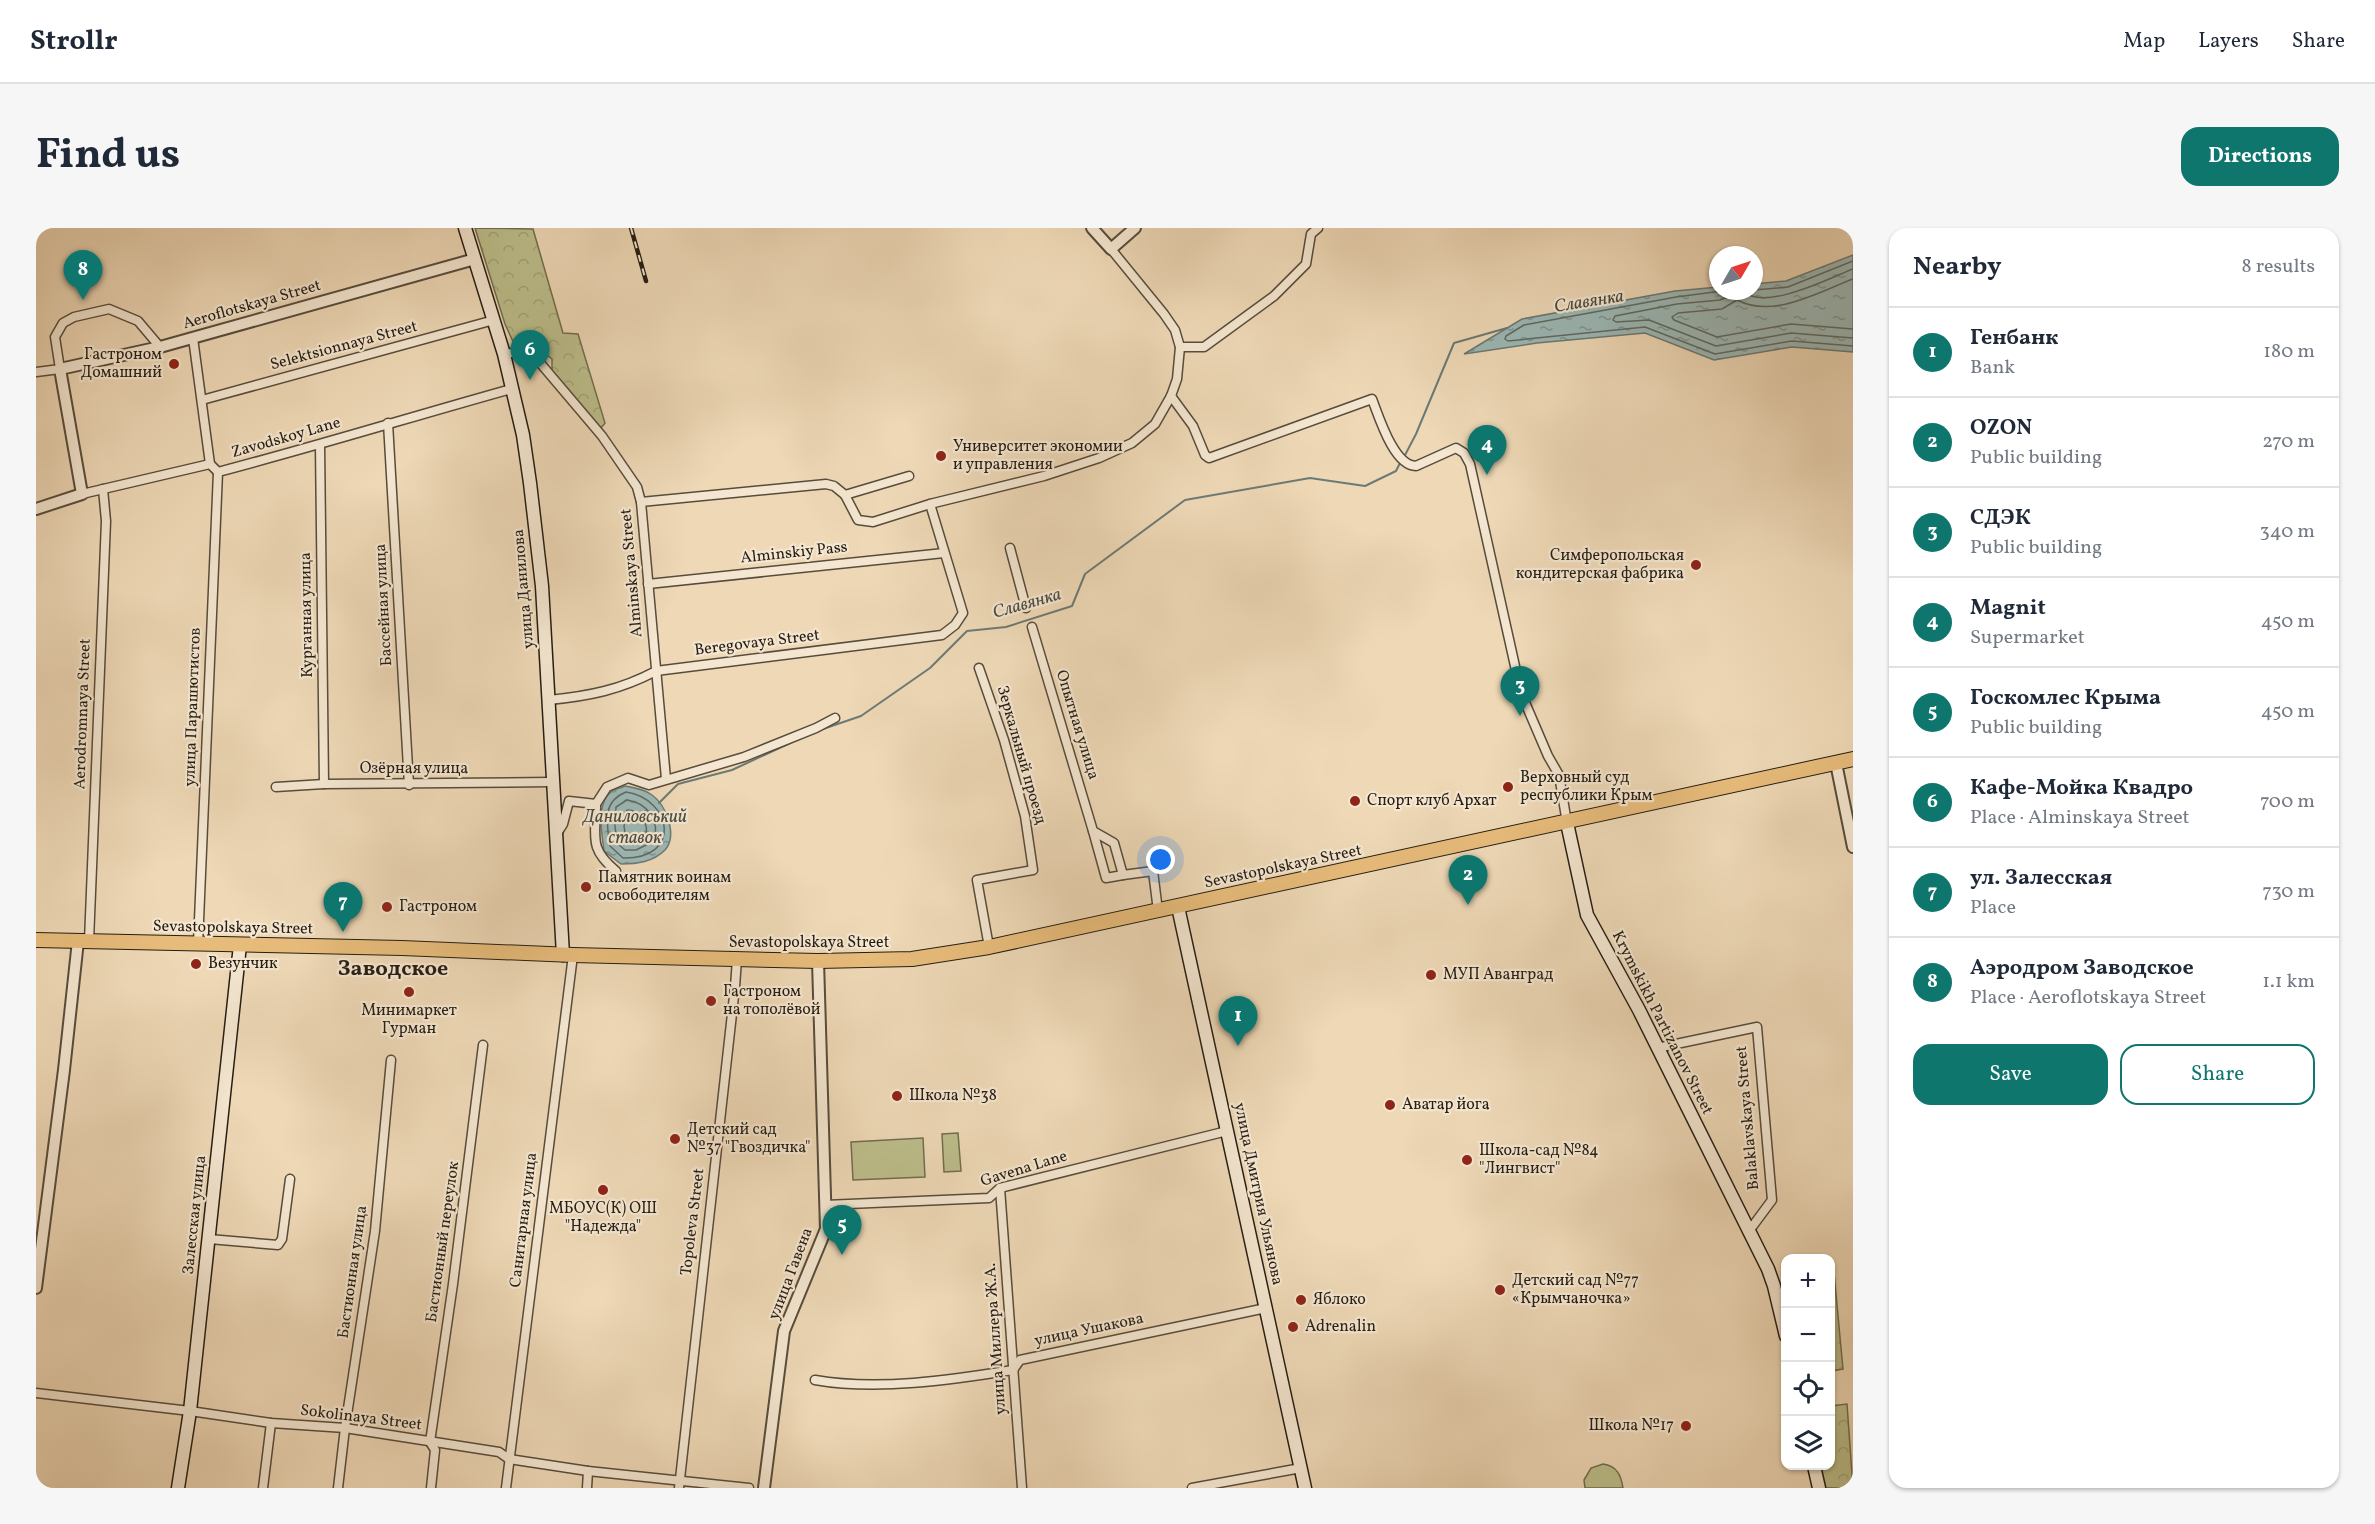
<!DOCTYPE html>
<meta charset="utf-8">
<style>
body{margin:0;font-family:Vollkorn,serif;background:#f6f6f7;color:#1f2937}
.controls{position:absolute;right:18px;bottom:18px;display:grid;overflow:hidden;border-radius:12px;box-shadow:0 2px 4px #0004}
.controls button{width:54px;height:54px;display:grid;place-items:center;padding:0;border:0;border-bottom:2px solid #e0e1e3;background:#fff;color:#1f2937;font:30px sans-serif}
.compass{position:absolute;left:1673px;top:18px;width:54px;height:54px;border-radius:50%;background:#fff;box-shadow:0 2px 4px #0004;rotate:51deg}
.you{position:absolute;left:1125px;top:632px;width:21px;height:21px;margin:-15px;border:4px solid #fff;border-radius:50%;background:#1a73e8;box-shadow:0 0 0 9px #1a73e833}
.badge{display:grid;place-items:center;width:39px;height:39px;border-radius:50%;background:#0f766e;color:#fff;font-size:20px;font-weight:700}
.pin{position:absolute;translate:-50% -50px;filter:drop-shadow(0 2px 3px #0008)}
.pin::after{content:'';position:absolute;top:32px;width:21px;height:18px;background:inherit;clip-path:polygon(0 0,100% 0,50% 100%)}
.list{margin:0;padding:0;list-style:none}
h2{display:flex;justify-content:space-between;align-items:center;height:78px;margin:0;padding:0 24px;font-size:26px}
h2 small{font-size:20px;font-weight:400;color:#747a83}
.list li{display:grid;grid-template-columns:39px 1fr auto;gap:18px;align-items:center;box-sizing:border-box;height:90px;padding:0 24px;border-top:2px solid #e0e1e3}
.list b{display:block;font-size:22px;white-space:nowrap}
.list p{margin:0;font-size:20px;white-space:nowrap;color:#747a83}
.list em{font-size:20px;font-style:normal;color:#747a83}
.actions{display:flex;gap:12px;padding:18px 24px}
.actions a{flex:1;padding:14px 0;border:2px solid #0f766e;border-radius:18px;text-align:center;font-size:21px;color:#0f766e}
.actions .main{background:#0f766e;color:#fff}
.icon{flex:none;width:33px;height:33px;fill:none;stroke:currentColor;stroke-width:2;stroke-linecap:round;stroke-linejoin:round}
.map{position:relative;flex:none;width:1817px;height:1260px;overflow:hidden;border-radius:18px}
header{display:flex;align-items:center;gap:36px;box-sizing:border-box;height:84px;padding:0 30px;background:#fff;border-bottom:2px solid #e0e1e3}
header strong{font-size:28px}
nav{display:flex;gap:33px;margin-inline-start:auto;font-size:21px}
.intro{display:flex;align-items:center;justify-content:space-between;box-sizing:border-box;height:144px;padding:0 36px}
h1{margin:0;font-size:42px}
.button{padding:15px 27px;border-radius:18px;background:#0f766e;color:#fff;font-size:21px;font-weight:700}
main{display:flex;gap:36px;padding:0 36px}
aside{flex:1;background:#fff;border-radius:18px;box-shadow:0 2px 4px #0004}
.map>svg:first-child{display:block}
.forest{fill:url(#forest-crowns);stroke:#706e4f;stroke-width:1.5}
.garden{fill:#bcbe8b;stroke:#706e4f;stroke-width:1.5}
.water{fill:url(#water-ripples);stroke:#6c7a75;stroke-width:1.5}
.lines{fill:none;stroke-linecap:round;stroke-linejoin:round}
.shore{stroke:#606a64;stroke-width:1.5}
.stream{stroke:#6c7a75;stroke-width:2}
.minor-casing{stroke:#574c3c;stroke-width:11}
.tertiary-casing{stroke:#574c3c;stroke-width:14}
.secondary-casing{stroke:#251d13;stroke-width:15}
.primary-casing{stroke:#251d13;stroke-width:16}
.minor{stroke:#f4e6d0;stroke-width:8}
.tertiary{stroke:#f4e6d0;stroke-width:10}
.secondary{stroke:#f4e6d0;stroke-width:12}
.primary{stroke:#e7bc7b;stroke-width:14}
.rail-casing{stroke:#251d13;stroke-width:4.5}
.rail{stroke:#f4e6d0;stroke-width:2;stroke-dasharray:7;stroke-linecap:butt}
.poi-dot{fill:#8f2418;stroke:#f4e6d0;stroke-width:2}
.labels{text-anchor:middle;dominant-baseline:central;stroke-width:4.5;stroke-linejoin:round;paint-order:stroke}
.street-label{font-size:16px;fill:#251d13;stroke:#f4e6d0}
.poi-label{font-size:16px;fill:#251d13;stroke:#f4e6d0;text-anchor:start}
.water-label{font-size:18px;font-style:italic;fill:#494c44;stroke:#f4e6d0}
.district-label{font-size:22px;font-weight:bold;fill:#251d13;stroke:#f4e6d0}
</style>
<header>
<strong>Strollr</strong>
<nav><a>Map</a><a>Layers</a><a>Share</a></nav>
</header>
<div class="intro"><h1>Find us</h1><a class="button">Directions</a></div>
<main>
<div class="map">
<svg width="1817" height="1260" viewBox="0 0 1817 1260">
<defs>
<pattern id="forest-crowns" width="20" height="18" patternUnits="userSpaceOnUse" patternTransform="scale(1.5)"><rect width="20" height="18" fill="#bcbe8b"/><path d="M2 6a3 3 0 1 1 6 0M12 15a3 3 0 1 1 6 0" fill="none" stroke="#a1a377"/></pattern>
<pattern id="water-ripples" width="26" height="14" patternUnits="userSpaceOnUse" patternTransform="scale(1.5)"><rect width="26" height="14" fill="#9cb8b6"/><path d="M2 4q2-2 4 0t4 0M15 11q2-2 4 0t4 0" fill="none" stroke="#7f9593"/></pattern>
</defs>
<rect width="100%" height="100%" fill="#eed8b6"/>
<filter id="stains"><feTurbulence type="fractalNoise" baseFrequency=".00333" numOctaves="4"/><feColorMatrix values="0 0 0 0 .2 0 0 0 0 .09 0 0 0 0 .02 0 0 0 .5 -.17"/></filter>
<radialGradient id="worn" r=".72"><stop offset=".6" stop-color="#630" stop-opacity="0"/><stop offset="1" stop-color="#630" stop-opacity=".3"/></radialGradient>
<g class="forest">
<polygon points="439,0 497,1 527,105 542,106 569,195 565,200 554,191 516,148 516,131 491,111 485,120 479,118 469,96"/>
<polygon points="1794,1034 1797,1034 1807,1141 1795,1143"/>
<polygon points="1811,1176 1817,1260 1789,1260 1784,1238 1794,1238 1795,1178"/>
</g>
<g class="garden">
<polygon points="922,905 925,943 908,944 906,906"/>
<polygon points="887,910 889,949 817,952 815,914"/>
<path d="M1567,1236C1581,1238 1585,1247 1587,1260H1549L1548,1252L1555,1240Z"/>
</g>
<g class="water">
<polygon points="1817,27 1817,124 1756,119 1678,132 1609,105 1501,115 1428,126 1486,91 1639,63 1682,59 1682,63 1718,63 1718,56 1750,53"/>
<path d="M589,558C599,560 608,561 616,567C630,577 642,607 629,622C617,634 601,636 585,636L568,623C566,605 559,576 576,563C579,561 585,560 589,558Z"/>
</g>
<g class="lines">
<g class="shore">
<path d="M1817,51C1783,64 1737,91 1701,72L1686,81L1642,85L1636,89L1638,92L1681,109L1755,96L1817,101"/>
<polyline points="1718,62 1752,59 1817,33"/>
<polyline points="1686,63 1640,69 1488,97 1470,108 1469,111 1472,113 1609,99 1679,126 1756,113 1817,118"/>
<polyline points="1695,63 1691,69 1684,72 1641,76 1579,88 1577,92 1580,94 1613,92 1680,118 1755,105 1817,110"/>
<path d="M1707,63C1728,84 1794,50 1817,41"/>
<path d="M590,564C636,571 647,631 587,630L574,618C571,596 565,574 590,564Z"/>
<path d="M591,572C612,575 624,593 618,613L600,622H589L581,615L579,598L580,579Z"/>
<path d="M591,582C604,582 614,596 609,609L598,613L590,611L588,598Z"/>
</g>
<g class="stream">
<polyline points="1368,229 1380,206 1418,115 1471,100"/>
<polyline points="784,502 825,488 894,440 931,403 970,399 1036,378 1049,346 1149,272 1274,250 1329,258 1360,243 1364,235"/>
<polyline points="623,575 642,556 696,542 765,510"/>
</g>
<defs>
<g id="minor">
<polyline points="157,110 174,236"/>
<polyline points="1144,119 1168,119 1238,68 1270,36 1275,6 1282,0"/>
<polyline points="468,126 483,124 505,136 566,208 601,259 605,274 630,551"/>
<polyline points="0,144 24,141 19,109 27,95 38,89 73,81 102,93 124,119"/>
<path d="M1135,168L1157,198L1169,227L1173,230L1336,171C1343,189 1358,238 1380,238L1420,220L1428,225L1434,236L1485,465L1512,528L1523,547L1531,595"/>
<polyline points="166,172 458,92"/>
<polyline points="352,195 373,557"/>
<polyline points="284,217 288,556"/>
<polyline points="873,248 809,267 822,292 837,294 894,276 1008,248 1063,230 1096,215 1119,196 1135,168 1141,151 1144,119 1139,102 1128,86 1075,21"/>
<path d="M46,266L174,236L182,244C281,218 378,188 475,161"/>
<polyline points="605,274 790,256 798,258 809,267"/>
<polyline points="974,320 990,380"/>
<polyline points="612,356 908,325"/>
<polyline points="996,399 1057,603 1078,615 1087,647 1117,643 1122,683"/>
<polyline points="943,440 968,512 989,588 997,642 941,652 953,719"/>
<path d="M513,472C553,468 584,462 620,443L906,407L919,397L927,385L894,276"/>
<polyline points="240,559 288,556 517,554"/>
<polyline points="560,576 571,559 592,550 613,557 708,529 780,500 799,490"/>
<polyline points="1057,603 1070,650 1087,647"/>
<path d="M520,607L527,596L533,573L560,576C560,609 552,620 580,643"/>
<polyline points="53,713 70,293 67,261"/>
<polyline points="162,716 182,244"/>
<polyline points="1621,820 1721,799 1736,972 1713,1003"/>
<polyline points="964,960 986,1260"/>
<polyline points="789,977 953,970 964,960 1191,903"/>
<polyline points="173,1011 242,1017 246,1011 254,951"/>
<path d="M779,1152C841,1163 915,1152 977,1142L984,1132L1230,1080"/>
<polyline points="0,1165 154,1183 235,1195 309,1200 463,1224 473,1231 552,1243 713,1260"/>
<polyline points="227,1260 235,1195"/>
<polyline points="302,1260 309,1200 339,1003 355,832"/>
<polyline points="395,1260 399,1222 394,1214 417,1056 447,817"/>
<polyline points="470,1260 537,727"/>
<polyline points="551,1260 552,1243"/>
<polyline points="643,1260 699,759 701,731"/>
<polyline points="1156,1260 1265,1240"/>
</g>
<g id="tertiary">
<polyline points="1056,0 1075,21 1099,0"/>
<polyline points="0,281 46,266 24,141 124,119 439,31"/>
<polyline points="1800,535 1817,619"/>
<polyline points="0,1060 28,842 42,713"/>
<polyline points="728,1260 748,1103 790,1001 782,733"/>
</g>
<g id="secondary">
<polyline points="429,0 468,126 487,207 494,255 506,358 527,727"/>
<polyline points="1531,595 1551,687 1603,782 1732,1041 1738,1058 1750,1108"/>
<polyline points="1142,679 1269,1260"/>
<polyline points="1778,1238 1783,1260"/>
<polyline points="142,1260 154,1183 204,717"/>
</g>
<polyline id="primary" points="0,712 366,720 537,727 782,733 876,731 953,719 1817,531"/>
</defs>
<use href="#minor" class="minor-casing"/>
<use href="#tertiary" class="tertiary-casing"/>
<use href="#secondary" class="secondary-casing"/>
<use href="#primary" class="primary-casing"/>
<use href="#minor" class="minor"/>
<use href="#tertiary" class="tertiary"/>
<use href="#secondary" class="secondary"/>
<use href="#primary" class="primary"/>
<defs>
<polyline id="rail" points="595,0 610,53"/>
</defs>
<use href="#rail" class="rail-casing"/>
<use href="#rail" class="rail"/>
</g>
<g class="poi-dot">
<circle cx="138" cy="136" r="6"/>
<circle cx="905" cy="228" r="6"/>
<circle cx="1660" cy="337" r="6"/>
<circle cx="1472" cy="559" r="6"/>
<circle cx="1319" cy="573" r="6"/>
<circle cx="550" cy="659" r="6"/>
<circle cx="351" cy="679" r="6"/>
<circle cx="160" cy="736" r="6"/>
<circle cx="1395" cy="747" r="6"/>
<circle cx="373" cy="764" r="6"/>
<circle cx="675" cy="773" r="6"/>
<circle cx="861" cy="868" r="6"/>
<circle cx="1354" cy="877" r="6"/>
<circle cx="639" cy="911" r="6"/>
<circle cx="1431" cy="932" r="6"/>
<circle cx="567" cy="962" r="6"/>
<circle cx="1464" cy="1062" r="6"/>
<circle cx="1265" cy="1072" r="6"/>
<circle cx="1257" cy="1099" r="6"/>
<circle cx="1650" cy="1198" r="6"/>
</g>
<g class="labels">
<g class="street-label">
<text transform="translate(216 77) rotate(-16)">Aeroflotskaya Street</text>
<text transform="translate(308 118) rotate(-15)">Selektsionnaya Street</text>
<text transform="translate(250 210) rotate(-16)">Zavodskoy Lane</text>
<text transform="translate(758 325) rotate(-6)">Alminskiy Pass</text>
<text transform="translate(596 345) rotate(-95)">Alminskaya Street</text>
<text transform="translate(488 361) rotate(-95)">улица Данилова</text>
<text transform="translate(348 377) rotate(-93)">Бассейная улица</text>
<text transform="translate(271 387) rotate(-91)">Курганная улица</text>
<text transform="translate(721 415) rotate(-7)">Beregovaya Street</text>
<text transform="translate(157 479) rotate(-88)">улица Парашютистов</text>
<text transform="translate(47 486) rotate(-88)">Aerodromnaya Street</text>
<text transform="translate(1041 497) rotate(73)">Опытная улица</text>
<text transform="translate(985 527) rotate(74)">Зеркальный проезд</text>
<text x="378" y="541">Озёрная улица</text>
<text transform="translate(1247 639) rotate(-12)">Sevastopolskaya Street</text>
<text transform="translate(197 700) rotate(1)">Sevastopolskaya Street</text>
<text x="773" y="715">Sevastopolskaya Street</text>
<text transform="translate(1626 795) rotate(63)">Krymskikh Partizanov Street</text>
<text transform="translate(1712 890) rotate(-95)">Balaklavskaya Street</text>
<text transform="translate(988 941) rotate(-17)">Gavena Lane</text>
<text transform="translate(1222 966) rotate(78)">улица Дмитрия Ульянова</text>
<text transform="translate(159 987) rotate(-84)">Залесская улица</text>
<text transform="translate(488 992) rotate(-83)">Санитарная улица</text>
<text transform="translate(657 994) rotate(-83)">Topoleva Street</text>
<text transform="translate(407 1014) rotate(-82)">Бастионный переулок</text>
<text transform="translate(317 1044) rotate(-82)">Бастионная улица</text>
<text transform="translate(755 1046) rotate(-69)">улица Гавена</text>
<text transform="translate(1053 1102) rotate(-12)">улица Ушакова</text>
<text transform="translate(960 1111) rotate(-94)">улица Миллера Ж.А.</text>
<text transform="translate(325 1190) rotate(7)">Sokolinaya Street</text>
</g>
<g class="poi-label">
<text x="126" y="127" text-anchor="end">Гастроном<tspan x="126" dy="18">Домашний</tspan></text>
<text x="917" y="219">Университет экономии<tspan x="917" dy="18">и управления</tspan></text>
<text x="1648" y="328" text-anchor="end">Симферопольская<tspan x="1648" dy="18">кондитерская фабрика</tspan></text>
<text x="1484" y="550">Верховный суд<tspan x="1484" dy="18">республики Крым</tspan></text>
<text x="1331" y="573">Спорт клуб Архат</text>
<text x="562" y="650">Памятник воинам<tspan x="562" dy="18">освободителям</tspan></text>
<text x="363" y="679">Гастроном</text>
<text x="172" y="736">Везунчик</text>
<text x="1407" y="747">МУП Аванград</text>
<text x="687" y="764">Гастроном<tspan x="687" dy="18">на тополёвой</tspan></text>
<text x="373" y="783" text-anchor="middle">Минимаркет<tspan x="373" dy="18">Гурман</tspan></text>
<text x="873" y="868">Школа №38</text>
<text x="1366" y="877">Аватар йога</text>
<text x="651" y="902">Детский сад<tspan x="651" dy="18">№37 "Гвоздичка"</tspan></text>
<text x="1443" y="923">Школа-сад №84<tspan x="1443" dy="18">"Лингвист"</tspan></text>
<text x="567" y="981" text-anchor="middle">МБОУС(К) ОШ<tspan x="567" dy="18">"Надежда"</tspan></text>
<text x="1476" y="1053">Детский сад №77<tspan x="1476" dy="18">«Крымчаночка»</tspan></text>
<text x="1277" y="1072">Яблоко</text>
<text x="1269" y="1099">Adrenalin</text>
<text x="1638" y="1198" text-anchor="end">Школа №17</text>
</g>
<g class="water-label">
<text transform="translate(1553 74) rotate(-9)">Славянка</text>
<text transform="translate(991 376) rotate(-16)">Славянка</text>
<text x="599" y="589">Даниловський<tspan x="599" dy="21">ставок</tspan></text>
</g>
<g class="district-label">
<text x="357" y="741">Заводское</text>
</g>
</g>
<rect width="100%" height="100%" filter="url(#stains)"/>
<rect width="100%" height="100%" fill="url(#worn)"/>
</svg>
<div class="controls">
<button>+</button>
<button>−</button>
<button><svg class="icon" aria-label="locate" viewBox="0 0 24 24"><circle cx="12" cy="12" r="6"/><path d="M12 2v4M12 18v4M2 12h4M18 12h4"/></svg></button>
<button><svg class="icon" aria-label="layers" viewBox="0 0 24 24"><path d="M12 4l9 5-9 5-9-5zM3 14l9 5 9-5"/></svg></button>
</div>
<svg class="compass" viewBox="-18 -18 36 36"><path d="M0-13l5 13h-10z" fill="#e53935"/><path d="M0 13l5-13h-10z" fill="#747a83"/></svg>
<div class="you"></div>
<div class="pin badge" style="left:1202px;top:818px">1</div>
<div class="pin badge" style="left:1432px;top:677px">2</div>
<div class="pin badge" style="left:1484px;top:488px">3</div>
<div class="pin badge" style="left:1451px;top:247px">4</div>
<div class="pin badge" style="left:806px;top:1027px">5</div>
<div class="pin badge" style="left:494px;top:152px">6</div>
<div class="pin badge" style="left:307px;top:704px">7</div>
<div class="pin badge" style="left:47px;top:72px">8</div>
</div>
<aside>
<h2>Nearby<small>8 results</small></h2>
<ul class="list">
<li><span class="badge">1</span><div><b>Генбанк</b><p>Bank</p></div><em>180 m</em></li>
<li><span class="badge">2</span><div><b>OZON</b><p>Public building</p></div><em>270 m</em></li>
<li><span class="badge">3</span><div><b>СДЭК</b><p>Public building</p></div><em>340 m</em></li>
<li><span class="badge">4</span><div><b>Magnit</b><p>Supermarket</p></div><em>450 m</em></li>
<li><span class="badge">5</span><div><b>Госкомлес Крыма</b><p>Public building</p></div><em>450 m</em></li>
<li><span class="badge">6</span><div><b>Кафе-Мойка Квадро</b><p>Place · Alminskaya Street</p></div><em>700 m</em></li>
<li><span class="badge">7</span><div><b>ул. Залесская</b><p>Place</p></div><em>730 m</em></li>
<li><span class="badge">8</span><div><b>Аэродром Заводское</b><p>Place · Aeroflotskaya Street</p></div><em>1.1 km</em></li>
</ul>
<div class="actions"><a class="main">Save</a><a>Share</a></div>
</aside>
</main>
